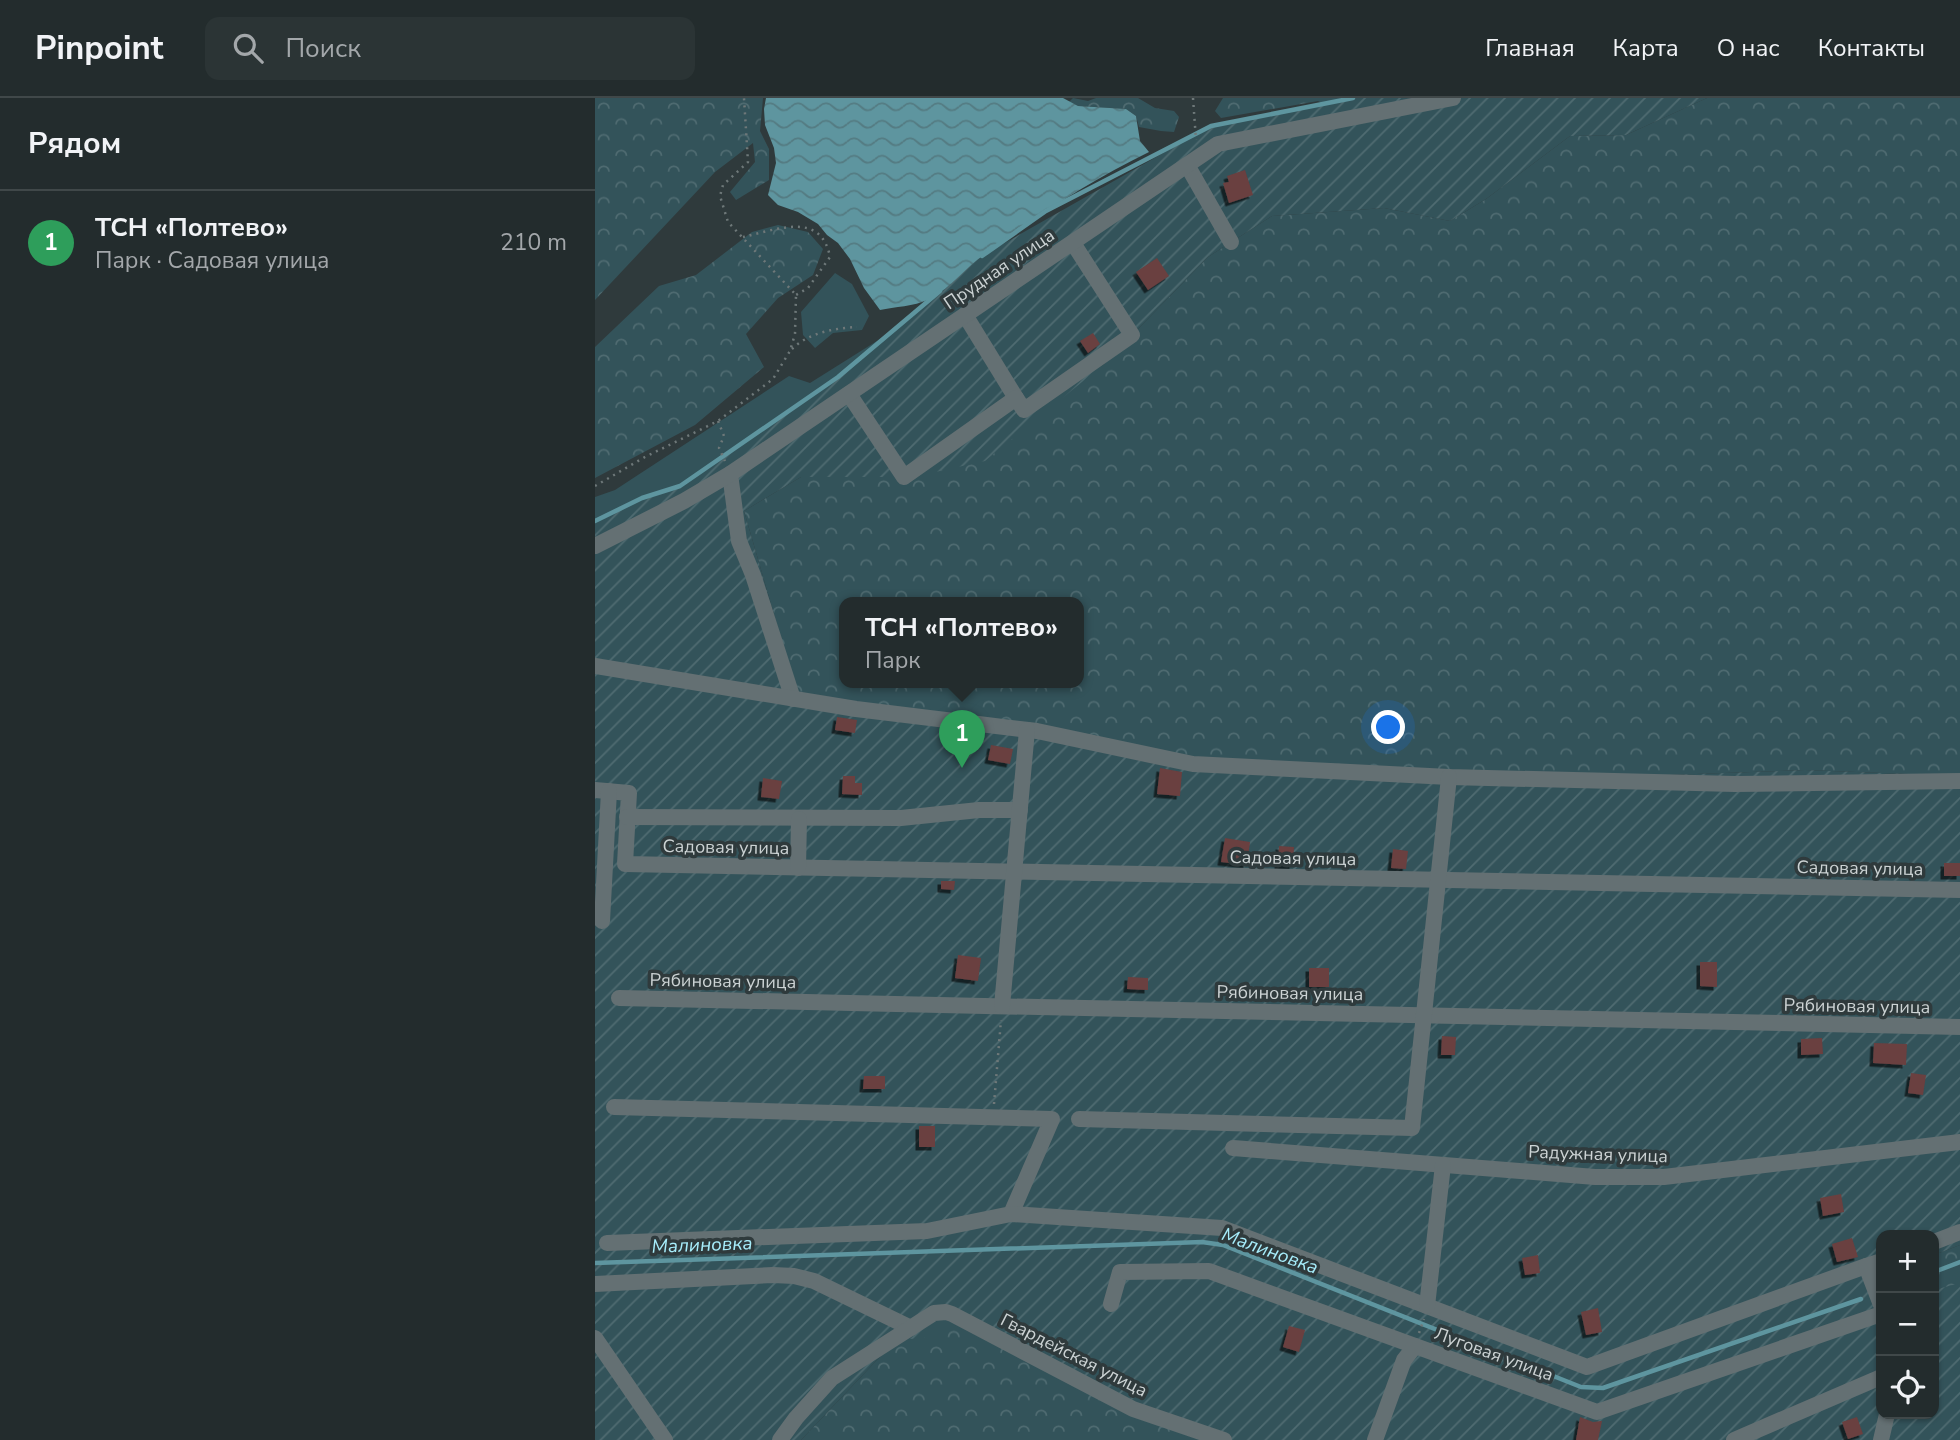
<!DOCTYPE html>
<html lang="ru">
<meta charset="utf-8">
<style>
body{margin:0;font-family:"Nunito Sans",sans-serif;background:#2b3435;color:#f1f3f6}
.controls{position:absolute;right:21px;bottom:21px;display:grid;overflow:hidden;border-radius:14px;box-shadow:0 2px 5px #0004}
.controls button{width:63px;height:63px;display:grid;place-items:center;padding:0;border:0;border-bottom:2px solid #404849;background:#232c2d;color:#f1f3f6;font:35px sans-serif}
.you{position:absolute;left:794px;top:630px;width:24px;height:24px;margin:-18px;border:5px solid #fff;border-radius:50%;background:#1a73e8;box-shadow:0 0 0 10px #1a73e833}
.badge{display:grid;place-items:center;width:46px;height:46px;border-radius:50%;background:#f59b9b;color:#fff;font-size:23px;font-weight:700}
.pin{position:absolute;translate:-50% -58px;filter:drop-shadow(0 2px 4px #0008)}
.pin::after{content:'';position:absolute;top:37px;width:24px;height:21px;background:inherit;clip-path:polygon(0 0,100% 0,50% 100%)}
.popup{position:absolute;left:244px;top:499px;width:245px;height:91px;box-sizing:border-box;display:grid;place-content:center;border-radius:14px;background:#232c2d;filter:drop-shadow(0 2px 5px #0005);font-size:23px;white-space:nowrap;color:#a3a7aa}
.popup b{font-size:26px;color:#f1f3f6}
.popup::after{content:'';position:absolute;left:50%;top:100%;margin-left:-14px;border:14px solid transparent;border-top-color:#232c2d}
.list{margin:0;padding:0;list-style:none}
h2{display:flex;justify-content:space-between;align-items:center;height:91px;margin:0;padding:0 28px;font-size:30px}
h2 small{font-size:23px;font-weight:400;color:#a3a7aa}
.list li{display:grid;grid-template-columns:46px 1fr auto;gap:21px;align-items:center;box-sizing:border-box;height:105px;padding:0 28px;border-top:2px solid #404849}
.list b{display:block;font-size:26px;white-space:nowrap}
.list p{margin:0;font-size:23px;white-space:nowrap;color:#a3a7aa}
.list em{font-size:23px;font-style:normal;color:#a3a7aa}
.icon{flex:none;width:38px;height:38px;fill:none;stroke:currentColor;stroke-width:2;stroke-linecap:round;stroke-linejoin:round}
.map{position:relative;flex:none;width:1365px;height:1342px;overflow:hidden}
header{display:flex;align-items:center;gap:42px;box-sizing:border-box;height:98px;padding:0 35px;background:#232c2d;border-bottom:2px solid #404849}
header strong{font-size:33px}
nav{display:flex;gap:38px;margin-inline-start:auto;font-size:24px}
.search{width:490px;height:63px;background:#2b3435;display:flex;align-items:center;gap:18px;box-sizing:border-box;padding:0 24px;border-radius:14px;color:#a3a7aa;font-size:26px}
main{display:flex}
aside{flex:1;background:#232c2d}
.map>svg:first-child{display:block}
.grass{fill:#33535a}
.forest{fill:url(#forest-crowns);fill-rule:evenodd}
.garden{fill:url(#garden-furrows)}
.water{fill:url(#water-waves)}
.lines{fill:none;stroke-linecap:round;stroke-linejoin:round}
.stream{stroke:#5e959f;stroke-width:4.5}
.building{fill:#6a3f3f;filter:url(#shadow)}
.path{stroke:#6e7879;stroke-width:2.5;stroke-dasharray:2 5;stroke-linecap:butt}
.minor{stroke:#647073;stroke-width:16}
.labels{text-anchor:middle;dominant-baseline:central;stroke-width:7;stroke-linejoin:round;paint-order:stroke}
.street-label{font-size:18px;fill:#ccd3d4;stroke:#2f3a3c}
.water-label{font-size:19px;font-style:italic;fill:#a7edfb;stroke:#2f3a3c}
</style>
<header>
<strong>Pinpoint</strong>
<div class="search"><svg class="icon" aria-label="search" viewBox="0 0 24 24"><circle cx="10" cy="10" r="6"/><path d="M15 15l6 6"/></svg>Поиск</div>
<nav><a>Главная</a><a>Карта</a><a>О нас</a><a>Контакты</a></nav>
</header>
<main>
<aside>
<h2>Рядом<small></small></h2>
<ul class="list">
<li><span class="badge" style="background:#2e9e5b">1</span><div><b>ТСН «Полтево»</b><p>Парк · Садовая улица</p></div><em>210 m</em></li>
</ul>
</aside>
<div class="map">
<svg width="1365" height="1342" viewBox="0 0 1365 1342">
<defs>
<pattern id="forest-crowns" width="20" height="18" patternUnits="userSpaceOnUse" patternTransform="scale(1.75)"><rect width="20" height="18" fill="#33535a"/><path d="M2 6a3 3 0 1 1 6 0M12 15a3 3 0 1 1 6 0" fill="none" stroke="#4f6b71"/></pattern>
<pattern id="garden-furrows" width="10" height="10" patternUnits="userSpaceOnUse" patternTransform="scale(1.75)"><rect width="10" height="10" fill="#33535a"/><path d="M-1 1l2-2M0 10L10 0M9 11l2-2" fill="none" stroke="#4f6b71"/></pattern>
<pattern id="water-waves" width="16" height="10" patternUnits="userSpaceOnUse" patternTransform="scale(1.75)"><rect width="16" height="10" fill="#5e959f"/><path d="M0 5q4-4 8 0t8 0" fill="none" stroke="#547b82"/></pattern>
<filter id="shadow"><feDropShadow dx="-3.5" dy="3.5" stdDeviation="0" flood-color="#0009"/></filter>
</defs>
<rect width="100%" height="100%" fill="#2f3a3c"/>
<g class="grass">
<polygon points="546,77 91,390 0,434 0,399 20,392 194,278 215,285"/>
<polygon points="240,175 257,186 274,218 267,232 238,235 220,250 208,237 206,214"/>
</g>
<g class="forest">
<polygon points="0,0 168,0 165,33 174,51 174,82 141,102 135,94 160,64 158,45 120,74 0,202"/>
<polygon points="478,0 493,3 501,0 543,0 560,10 579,13 584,19 579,34 566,33 544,29 541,18 531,11 483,8 474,4"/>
<polygon points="628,0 807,0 741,12 723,3 626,20 620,13"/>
<path d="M1112,0H1365V678L1210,672L989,680L679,668L533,652L219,604L201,592L149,413L206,379H318L508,267L613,159L677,118L789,110L855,123L891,101L975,38L1031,37ZM250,504H484V584H250Z"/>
<polygon points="183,127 213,134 228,151 218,177 183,200 151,236 169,269 100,327 0,380 0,249 64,188 101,177 157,134"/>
<polygon points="1365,1147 1365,1342 1339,1316 1339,1157"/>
<polygon points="357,1216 629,1342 206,1342 301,1242"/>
</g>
<polygon class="garden" points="758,0 1112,0 1031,37 975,38 891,101 855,123 789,110 677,118 613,159 508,267 390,363 318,379 206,379 149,413 201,592 219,604 533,652 679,668 989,680 1210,672 1365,678 1365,1147 1339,1157 1339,1137 1286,1137 1286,1186 1284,1191 1286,1197 1286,1316 1339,1316 1339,1192 1365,1185 1365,1342 629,1342 538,1311 357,1216 329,1240 301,1242 206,1342 0,1342 0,423 47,400 85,388 243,279 385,159 616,28"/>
<path class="water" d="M171,0H468L483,8L531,11L541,18L545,43L554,54C495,83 439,119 386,159C368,172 353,193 332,202C320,208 299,209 285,212L269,190L255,161L243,145L232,137L223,126L203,114L183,107L173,97L181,65L179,50L170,27L169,11Z"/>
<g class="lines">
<g class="stream">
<polyline points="387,158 451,113 616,28 758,0"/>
<polyline points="0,423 47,400 85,388 243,279 345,193"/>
<polyline points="0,1165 607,1144 628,1147 986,1289 1008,1290 1266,1201"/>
<polyline points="1339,1174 1365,1164"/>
</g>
</g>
<g class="building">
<polygon points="650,72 658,97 634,105 628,85 634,84 632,78"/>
<polygon points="562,160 574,178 553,192 541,174"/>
<polygon points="498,235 505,246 493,255 485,243"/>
<polygon points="242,619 262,622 260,635 240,632"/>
<polygon points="396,647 418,651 415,666 393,662"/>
<polygon points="565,670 587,674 585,698 562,696"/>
<polygon points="248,678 260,678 260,685 267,685 267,697 247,696"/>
<polygon points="168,680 187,683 184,701 166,699"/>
<polygon points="630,740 655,744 652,767 626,764"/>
<polygon points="684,748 699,749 698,768 683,768"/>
<polygon points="798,751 813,753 811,771 796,770"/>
<rect x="1349" y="765" width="16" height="13"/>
<polygon points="346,783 360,783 359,792 346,791"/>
<polygon points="363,857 386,860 383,883 360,880"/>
<polygon points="1105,864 1122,864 1122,889 1105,888"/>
<rect x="714" y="870" width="20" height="19"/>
<polygon points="533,879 553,880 553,892 532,891"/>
<polygon points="847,938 861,939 860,957 846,957"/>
<polygon points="1227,940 1228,956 1206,957 1206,941"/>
<polygon points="1279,945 1312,946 1311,967 1278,965"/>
<polygon points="1316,975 1331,977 1328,997 1313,995"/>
<polygon points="269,978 290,978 290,991 268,991"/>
<rect x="324" y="1028" width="16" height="21"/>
<polygon points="1246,1096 1249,1114 1228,1118 1225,1100"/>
<polygon points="1257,1140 1263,1159 1242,1164 1237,1146"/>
<polygon points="943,1157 945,1175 930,1177 927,1160"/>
<polygon points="1003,1210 1007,1234 991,1237 986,1214"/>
<polygon points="694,1228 710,1232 704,1254 688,1249"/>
<polygon points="985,1319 998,1324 1007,1323 1003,1342 981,1342"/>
<polygon points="1262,1319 1268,1336 1253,1341 1247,1324"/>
</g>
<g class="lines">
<g class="path">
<polyline points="598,0 601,42"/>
<path d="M148,139C181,132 226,112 235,159L213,190L201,197"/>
<path d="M197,251C213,235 240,230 262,229"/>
<polyline points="123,323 129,338 124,350 130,363"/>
<polyline points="0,388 50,359 123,323 178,281 195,253 200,236 201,197 133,124 125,98 128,87 153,64 149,0"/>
<polyline points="399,1006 406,922"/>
<polyline points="824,1235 829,1221"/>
</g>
<g class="minor">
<polyline points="592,67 636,144"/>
<polyline points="370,217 421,300"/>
<polyline points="254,296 309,379 421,300 429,312 537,237 478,145"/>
<polyline points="135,376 144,443 158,477 198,601"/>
<polyline points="0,448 89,403 135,376 623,46 858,0"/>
<polyline points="0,568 261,611 442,633 598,666 854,679 1140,686 1365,683"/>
<polyline points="0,692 34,695 30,766 1365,792"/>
<polyline points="32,719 306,720 384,712 425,712"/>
<polyline points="203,770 204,721"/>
<polyline points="7,823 14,693"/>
<polyline points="24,900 1365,929"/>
<polyline points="407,908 432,632"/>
<polyline points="19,1009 457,1021 416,1116"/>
<polyline points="484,1021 817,1030 854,679"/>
<polyline points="638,1050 1000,1079 1069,1079 1365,1044"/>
<polyline points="1339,1144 1365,1134"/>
<polyline points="12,1145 332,1133 416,1116 627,1130 992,1269 1271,1168"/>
<polyline points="1286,1163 1271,1168 1286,1207"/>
<polyline points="0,1186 178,1177 199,1178 219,1183 316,1230"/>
<polyline points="516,1206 525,1174 614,1173 1002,1314 1286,1216"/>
<polyline points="832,1208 848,1067"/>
<polyline points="0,1240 70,1342"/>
<polyline points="185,1342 201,1320 237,1280 339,1215 351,1214 357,1216 538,1311 629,1342"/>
<polyline points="780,1342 809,1262 820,1248"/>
<polyline points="1139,1342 1286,1279"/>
<polyline points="1286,1342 1292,1316"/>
</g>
</g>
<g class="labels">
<g class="street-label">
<text transform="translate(404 171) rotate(-34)">Прудная улица</text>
<text transform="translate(131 749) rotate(1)">Садовая улица</text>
<text transform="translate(698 760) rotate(1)">Садовая улица</text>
<text transform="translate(1265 770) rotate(1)">Садовая улица</text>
<text transform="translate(128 883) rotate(1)">Рябиновая улица</text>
<text transform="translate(695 895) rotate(1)">Рябиновая улица</text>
<text transform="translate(1262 908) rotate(1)">Рябиновая улица</text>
<text transform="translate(1003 1056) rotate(2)">Радужная улица</text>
<text transform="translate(899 1256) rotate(20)">Луговая улица</text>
<text transform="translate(479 1257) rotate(27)">Гвардейская улица</text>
</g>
<g class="water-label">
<text transform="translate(107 1147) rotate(-2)">Малиновка</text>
<text transform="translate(675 1153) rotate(20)">Малиновка</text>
</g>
</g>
</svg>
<div class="controls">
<button>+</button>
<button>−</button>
<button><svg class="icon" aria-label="locate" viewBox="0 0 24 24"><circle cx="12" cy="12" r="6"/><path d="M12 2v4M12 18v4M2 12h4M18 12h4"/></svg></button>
</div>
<div class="you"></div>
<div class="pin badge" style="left:367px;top:670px;background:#2e9e5b">1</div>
<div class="popup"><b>ТСН «Полтево»</b>Парк</div>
</div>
</main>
